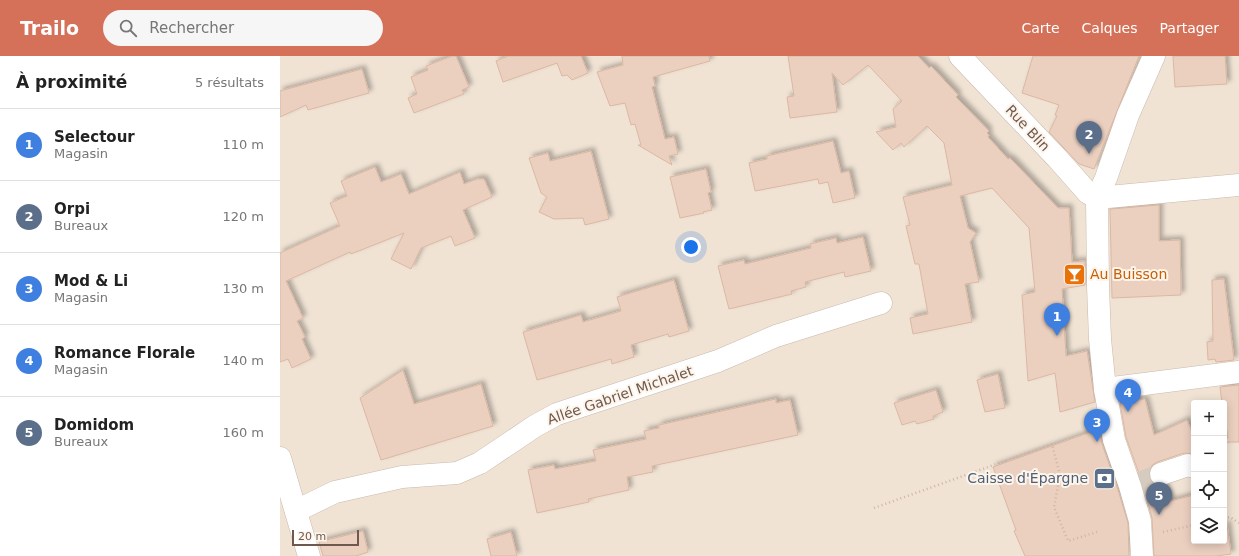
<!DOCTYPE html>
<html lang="fr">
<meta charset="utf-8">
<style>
body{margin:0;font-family:"DejaVu Sans",sans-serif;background:#f6f6f6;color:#222}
.controls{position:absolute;right:12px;bottom:12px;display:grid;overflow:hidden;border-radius:4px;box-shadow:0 2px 10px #0003}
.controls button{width:36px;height:36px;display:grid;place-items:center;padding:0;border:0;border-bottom:1px solid #e0e0e0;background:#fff;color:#222;font:20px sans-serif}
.scale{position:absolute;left:12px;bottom:10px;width:67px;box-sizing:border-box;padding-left:4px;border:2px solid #6f584d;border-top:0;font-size:11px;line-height:14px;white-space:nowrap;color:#6f584d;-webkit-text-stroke:3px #fdf5eb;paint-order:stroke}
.you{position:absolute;left:411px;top:191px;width:14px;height:14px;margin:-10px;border:3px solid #fff;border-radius:50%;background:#1a73e8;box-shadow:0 0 0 6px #1a73e833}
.badge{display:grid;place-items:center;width:26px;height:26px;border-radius:50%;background:#d57159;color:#fff;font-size:13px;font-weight:700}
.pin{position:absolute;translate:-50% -33px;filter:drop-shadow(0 1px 2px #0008)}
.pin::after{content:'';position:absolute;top:21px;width:14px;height:12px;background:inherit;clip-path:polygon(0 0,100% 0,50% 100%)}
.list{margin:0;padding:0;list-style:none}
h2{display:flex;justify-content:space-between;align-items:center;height:52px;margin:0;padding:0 16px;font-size:17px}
h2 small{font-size:13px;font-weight:400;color:#767676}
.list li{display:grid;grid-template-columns:26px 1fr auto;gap:12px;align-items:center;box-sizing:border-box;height:72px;padding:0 16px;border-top:1px solid #e0e0e0}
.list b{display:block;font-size:15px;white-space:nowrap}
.list p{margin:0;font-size:13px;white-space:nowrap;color:#767676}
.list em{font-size:13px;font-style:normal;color:#767676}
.icon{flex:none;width:22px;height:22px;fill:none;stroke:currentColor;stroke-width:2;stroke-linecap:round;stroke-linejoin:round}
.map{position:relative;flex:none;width:959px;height:500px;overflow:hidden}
header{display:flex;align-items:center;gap:24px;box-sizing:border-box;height:56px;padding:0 20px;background:#d57159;color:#fff}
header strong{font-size:19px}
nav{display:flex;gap:22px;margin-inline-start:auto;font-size:14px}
.search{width:280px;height:36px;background:#f6f6f6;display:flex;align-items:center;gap:10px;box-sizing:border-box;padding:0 14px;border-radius:22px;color:#767676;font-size:15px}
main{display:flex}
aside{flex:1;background:#fff}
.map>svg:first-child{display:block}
.residential{fill:#f0e3d4;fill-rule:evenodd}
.building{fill:#ebd0c0;stroke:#dcb7a2;filter:url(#shadow)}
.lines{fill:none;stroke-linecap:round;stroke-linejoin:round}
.minor-tunnel{stroke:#d6cbbf;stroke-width:22;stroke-dasharray:22 11;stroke-linecap:butt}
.minor-casing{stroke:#c9b9ad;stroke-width:23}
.path{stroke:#d0b3a4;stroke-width:2.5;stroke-dasharray:1 3;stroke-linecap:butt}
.minor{stroke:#fff;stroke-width:22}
.labels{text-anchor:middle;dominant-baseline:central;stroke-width:4;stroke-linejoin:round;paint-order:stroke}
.street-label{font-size:14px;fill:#6f584d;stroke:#fdf5eb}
.food-label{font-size:14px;fill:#c56008;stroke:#fdf5eb;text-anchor:start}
.service-label{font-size:14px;fill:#4e5e75;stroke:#fdf5eb;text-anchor:end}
</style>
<header>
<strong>Trailo</strong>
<div class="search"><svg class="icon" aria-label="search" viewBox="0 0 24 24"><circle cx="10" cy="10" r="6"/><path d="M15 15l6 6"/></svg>Rechercher</div>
<nav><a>Carte</a><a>Calques</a><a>Partager</a></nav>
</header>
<main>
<aside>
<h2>À proximité<small>5 résultats</small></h2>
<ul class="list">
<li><span class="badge" style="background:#3f7fe0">1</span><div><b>Selectour</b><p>Magasin</p></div><em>110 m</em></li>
<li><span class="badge" style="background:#5c6f8a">2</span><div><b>Orpi</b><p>Bureaux</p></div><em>120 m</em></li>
<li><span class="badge" style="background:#3f7fe0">3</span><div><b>Mod &amp; Li</b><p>Magasin</p></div><em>130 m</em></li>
<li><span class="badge" style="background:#3f7fe0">4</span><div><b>Romance Florale</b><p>Magasin</p></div><em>140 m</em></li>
<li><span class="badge" style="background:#5c6f8a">5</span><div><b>Domidom</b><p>Bureaux</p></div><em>160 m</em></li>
</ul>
</aside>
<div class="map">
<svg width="959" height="500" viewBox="0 0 959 500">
<defs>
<filter id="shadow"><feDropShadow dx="3.5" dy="-3.5" stdDeviation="2" flood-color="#0004"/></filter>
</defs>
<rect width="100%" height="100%" fill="#f9f1e5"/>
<path class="residential" d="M0,0H959V500H0ZM914,347H944V485H914Z"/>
<g class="building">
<polygon points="172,0 176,0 189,31 182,34 184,38 134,57 128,42 137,38 131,21 148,14 146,10"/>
<polygon points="228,0 301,0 308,17 292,24 287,19 282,20 277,7 223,26 216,5"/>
<polygon points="342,0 429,0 430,5 373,21 375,30 372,31 385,83 394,81 398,98 389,100 392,109 358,89 361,89 355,68 351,69 345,47 330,50 317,16 343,9"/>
<polygon points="508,0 638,0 649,12 651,10 678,39 676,41 709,75 707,77 709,79 708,81 728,103 730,102 778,152 789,152 792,206 805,205 805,229 782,233 786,300 807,295 815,346 780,356 775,317 748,325 742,239 755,236 749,172 712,132 680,140 688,172 696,177 690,186 699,226 685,228 692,266 633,278 630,262 648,258 639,208 635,208 626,170 630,169 623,141 672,129 664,87 647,70 624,91 621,87 613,94 596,76 616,71 613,53 622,45 588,9 563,29 552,17 557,56 510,62 507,41 514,40"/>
<polygon points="753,0 859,0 814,113 799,108 769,76 777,60 775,59 779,49 742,37"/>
<polygon points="893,0 945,0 947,28 895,31"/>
<polygon points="82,13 89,37 28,54 26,49 0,61 0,35"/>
<polygon points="553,85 561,117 569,115 575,142 553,147 548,126 539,128 538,123 475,135 469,107 487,103 487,100"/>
<polygon points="311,95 329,163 305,169 303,162 274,163 259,156 267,141 261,137 249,102 268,97 270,105"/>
<polygon points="95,111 101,126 121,118 129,138 180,116 184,128 197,123 204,123 212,141 183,154 195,182 175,190 171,180 141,192 131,213 111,203 124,177 71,198 70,196 6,225 23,262 17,265 25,281 22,283 31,303 12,312 8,303 0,306 0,197 60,170 50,147 67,140 61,125"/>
<polygon points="426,113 431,136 428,137 432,154 423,156 424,157 400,162 390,121"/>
<polygon points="879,149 879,185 900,184 901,239 832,242 830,153"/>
<polygon points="583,181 591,215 565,221 564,216 525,226 526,231 511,235 512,238 449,253 438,210 464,204 465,208 531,192 530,188 556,182 557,187"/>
<polygon points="944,223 954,304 936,306 935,303 928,304 927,286 933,285 932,224"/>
<polygon points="394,224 409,275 389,281 388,278 351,289 354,301 332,308 331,303 257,324 243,276 301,259 303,266 341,255 337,241"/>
<polygon points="123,314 134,348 201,328 213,370 101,404 80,342"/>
<polygon points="718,318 725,352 705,356 697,324"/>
<polygon points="959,329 959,386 949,386 944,388 944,381 948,382 944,356 944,347 942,347 940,331"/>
<polygon points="656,334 663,356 653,360 654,363 637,368 635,365 622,369 614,347"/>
<polygon points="496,343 496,347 510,344 518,379 372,410 373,416 347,421 349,434 308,443 309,446 257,457 248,414 274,409 275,413 316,405 313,394 366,383 364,375 379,372 379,369"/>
<polygon points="865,343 874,379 907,364 912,376 914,377 914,398 904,397 877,406 872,409 869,415 869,422 872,427 878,430 885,430 891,445 914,439 914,485 944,485 944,469 947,469 951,498 936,500 874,500 872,462 862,426 846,381 840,347"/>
<polygon points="819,373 822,388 838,434 848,467 849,500 745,500 734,475 736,474 713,411"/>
<polygon points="83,475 88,496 76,500 43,500 39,486"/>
<polygon points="231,476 237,500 211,500 207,483"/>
</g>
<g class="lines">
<polyline class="minor-tunnel" points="860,427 881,418"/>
<defs>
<g id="minor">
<polyline points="680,0 777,102 808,137 817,142"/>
<polyline points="817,142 959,129"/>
<polyline points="825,333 959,316"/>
<polyline points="0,402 29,500"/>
<polyline points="881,418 908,409 914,411"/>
<polyline points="16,455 55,436 122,421 177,417 200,407 255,370 277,358 438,305 496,280 601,247"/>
<polyline points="862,500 860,465 850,430 834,384 825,333 820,283 818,230 817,142 826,122 848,59 874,0"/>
</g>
</defs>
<use href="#minor" class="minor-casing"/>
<g class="path">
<polyline points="594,452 772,388 780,419 774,451 788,485 817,476"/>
<polyline points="944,462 950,461 959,467"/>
<polyline points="883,476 914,469"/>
</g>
<use href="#minor" class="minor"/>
</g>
<defs>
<symbol id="bar-square" viewBox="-11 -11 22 22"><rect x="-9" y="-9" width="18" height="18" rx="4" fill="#e8710a" stroke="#fdf5eb"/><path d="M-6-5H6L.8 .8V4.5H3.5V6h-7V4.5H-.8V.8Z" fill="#fff"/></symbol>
<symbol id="bank-square" viewBox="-11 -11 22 22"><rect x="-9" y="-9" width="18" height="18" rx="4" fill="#5c6f8a" stroke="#fdf5eb"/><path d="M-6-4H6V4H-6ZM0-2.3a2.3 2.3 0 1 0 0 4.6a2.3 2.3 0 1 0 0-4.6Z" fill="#fff"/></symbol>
</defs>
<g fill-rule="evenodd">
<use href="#bar-square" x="782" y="206" width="25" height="25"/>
<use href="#bank-square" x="812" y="410" width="25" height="25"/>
</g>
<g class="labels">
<g class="street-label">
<text transform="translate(748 72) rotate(47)">Rue Blin</text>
<text transform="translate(340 339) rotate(-19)">Allée Gabriel Michalet</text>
</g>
<g class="food-label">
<text x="810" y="218">Au Buisson</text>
</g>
<g class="service-label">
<text x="808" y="422">Caisse d'Épargne</text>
</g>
</g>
</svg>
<div class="controls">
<button>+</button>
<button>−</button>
<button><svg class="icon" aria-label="locate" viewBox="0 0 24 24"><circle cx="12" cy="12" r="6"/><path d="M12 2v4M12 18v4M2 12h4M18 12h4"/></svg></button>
<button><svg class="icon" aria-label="layers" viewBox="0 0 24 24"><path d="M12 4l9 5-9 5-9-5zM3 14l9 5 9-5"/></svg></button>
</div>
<div class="scale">20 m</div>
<div class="you"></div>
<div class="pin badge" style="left:777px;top:280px;background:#3f7fe0">1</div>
<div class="pin badge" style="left:809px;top:98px;background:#5c6f8a">2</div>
<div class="pin badge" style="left:817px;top:386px;background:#3f7fe0">3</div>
<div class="pin badge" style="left:848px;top:356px;background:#3f7fe0">4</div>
<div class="pin badge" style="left:879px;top:459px;background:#5c6f8a">5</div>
</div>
</main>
